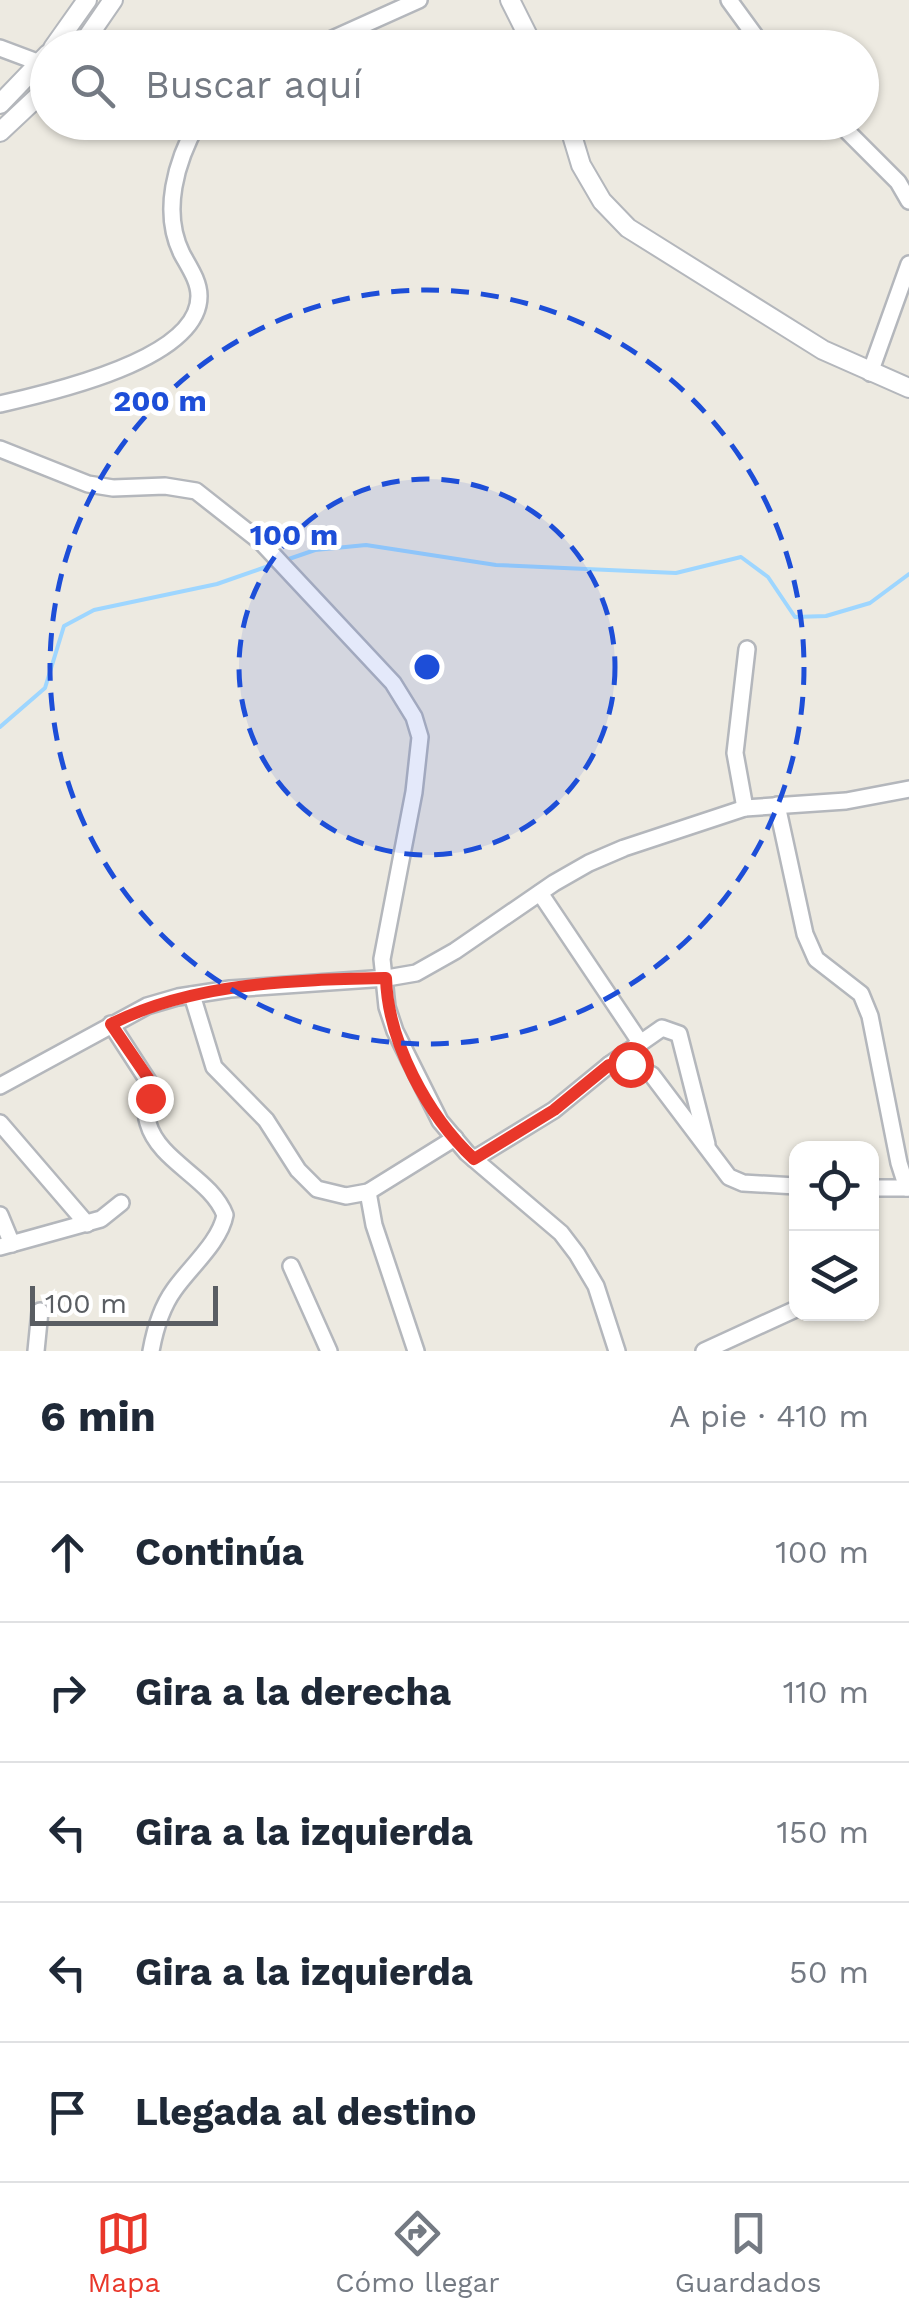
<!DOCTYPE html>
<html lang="es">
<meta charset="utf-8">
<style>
body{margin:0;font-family:"Work Sans",sans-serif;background:#f2f2f3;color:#1f2937}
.controls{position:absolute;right:30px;bottom:30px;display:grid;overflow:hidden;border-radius:20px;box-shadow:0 2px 8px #0004}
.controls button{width:90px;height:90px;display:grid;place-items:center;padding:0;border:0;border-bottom:2px solid #e0e1e3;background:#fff;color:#1f2937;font:50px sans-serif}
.scale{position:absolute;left:30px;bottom:25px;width:188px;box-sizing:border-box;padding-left:10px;border:5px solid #595d62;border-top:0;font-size:28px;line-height:35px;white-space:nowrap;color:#595d62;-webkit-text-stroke:8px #fff;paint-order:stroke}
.stop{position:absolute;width:30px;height:30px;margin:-22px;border:8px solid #e9372a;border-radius:50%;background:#fff}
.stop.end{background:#e9372a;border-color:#fff;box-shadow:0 2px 10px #0008}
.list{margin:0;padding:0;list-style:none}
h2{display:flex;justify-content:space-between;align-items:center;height:130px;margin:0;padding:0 40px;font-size:42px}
h2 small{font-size:32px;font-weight:400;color:#747a83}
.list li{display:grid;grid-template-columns:65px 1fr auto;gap:30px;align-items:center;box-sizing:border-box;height:140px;padding:0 40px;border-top:2px solid #e0e1e3}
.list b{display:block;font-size:38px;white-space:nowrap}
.list em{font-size:32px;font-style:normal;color:#747a83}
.icon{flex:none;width:55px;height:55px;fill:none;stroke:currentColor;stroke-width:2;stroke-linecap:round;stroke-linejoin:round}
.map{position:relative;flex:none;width:909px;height:1351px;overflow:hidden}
.search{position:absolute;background:#fff;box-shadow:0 2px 8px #0004;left:30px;right:30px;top:30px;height:110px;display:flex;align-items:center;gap:25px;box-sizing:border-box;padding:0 35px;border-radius:55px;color:#747a83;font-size:38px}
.sheet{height:830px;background:#fff}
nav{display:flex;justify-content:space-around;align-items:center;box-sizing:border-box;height:140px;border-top:2px solid #e0e1e3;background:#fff;font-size:28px;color:#747a83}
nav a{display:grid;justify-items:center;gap:5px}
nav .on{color:#e9372a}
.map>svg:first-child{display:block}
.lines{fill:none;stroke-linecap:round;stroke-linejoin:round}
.stream{stroke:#9ed6ff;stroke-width:4}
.minor-casing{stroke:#b4b7bc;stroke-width:20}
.tertiary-casing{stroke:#b4b7bc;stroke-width:22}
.minor{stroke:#fff;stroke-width:15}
.tertiary{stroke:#fff;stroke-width:18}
.route{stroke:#e9372a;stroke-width:12}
.ring{fill:none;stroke:#1d4ed8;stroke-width:5;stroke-dasharray:18 12}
.centre{fill:#1d4ed8;stroke:#fff;stroke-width:5}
.ring-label{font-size:30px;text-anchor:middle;font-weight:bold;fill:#1d4ed8;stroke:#fff;stroke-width:10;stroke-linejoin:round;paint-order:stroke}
</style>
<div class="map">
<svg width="909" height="1351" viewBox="0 0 909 1351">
<rect width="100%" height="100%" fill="#edeae1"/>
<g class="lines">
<g class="stream">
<polyline points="283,561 315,550 366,545 496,565 676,573 741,557 768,577 795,617 826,616 870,603 909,574"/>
<polyline points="0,727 45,688 64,626 94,610 217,584 274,564"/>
</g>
<defs>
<g id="minor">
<polyline points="729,0 764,48"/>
<polyline points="0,48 40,63"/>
<polyline points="312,48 419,0"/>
<polyline points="838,122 898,182 909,201"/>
<polyline points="870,373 909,264"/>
<path d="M0,404C49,393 199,360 199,296C199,281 189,267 182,254C161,212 176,161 198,122"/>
<polyline points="0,449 88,484 113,488 165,486 196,491 262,543 393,683 414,717 420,737 414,792 382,959 387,1007 395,1031 440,1121 467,1153 561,1233 577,1254 596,1286 617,1351"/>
<polyline points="777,805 805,934 816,959 861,994 870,1016 899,1163 907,1188"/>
<polyline points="745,808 735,753 747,649"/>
<polyline points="540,893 640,1042"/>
<polyline points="192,995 214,1067 266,1120 298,1170 317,1189 346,1196 368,1192 455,1138"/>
<path d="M111,1024L150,1084C152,1098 143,1109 148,1123C159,1162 211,1178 225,1215C220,1242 190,1267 174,1290C161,1308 155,1329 151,1351"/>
<polyline points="609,1065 662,1028 679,1034 707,1144"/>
<polyline points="0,1086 147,1006 178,997 230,989 387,978 416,973 455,951 554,883 589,863 624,848 745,808 846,801 909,789"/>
<polyline points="0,1123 87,1224"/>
<polyline points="474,1159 554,1110 609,1065 630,1064 652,1075 729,1177 743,1183 796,1186"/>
<polyline points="872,1188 909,1188"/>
<polyline points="368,1192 374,1225 416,1351"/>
<polyline points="0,1215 12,1244"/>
<polyline points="0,1247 101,1219 121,1203"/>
<polyline points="291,1266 329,1351"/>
<polyline points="36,1351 40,1311"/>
<polyline points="704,1351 796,1309"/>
</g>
<g id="tertiary">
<polyline points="510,0 534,48"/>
<polyline points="53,48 87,0"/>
<polyline points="80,48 113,0"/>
<polyline points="0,104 48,54"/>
<polyline points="568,122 581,165 602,201 628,228 823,350 909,388"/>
<polyline points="0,132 48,87"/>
</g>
</defs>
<use href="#minor" class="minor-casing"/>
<use href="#tertiary" class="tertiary-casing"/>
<use href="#minor" class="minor"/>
<use href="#tertiary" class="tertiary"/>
</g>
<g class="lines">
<path class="route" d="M150,1098L148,1078L111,1024C194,982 294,980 386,978C388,1042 427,1115 474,1159L554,1110L609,1065L630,1064"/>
</g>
<circle cx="427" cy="667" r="188" fill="#1d4ed8" fill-opacity=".12"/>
<g class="ring">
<circle cx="427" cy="667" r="188"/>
<circle cx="427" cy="667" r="377"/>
</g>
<circle cx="427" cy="667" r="15" class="centre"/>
<g class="ring-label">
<text x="160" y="411">200 m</text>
<text x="294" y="545">100 m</text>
</g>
</svg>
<div class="controls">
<button><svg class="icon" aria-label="locate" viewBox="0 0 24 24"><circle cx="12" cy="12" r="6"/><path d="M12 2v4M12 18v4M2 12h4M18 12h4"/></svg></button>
<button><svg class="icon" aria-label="layers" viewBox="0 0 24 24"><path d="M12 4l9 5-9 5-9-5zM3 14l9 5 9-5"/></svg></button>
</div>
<div class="scale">100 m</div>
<div class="stop" style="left:630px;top:1064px"></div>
<div class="stop end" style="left:150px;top:1098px"></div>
<div class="search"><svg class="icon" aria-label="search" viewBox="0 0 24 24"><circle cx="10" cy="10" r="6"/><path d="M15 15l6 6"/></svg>Buscar aquí</div>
</div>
<section class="sheet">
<h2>6 min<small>A pie · 410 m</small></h2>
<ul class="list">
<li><svg class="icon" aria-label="ahead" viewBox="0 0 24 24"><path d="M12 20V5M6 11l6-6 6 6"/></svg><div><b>Continúa</b></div><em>100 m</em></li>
<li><svg class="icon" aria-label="right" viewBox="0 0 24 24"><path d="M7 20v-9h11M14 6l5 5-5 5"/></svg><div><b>Gira a la derecha</b></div><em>110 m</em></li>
<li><svg class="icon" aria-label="left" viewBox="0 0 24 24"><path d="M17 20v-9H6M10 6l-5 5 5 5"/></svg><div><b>Gira a la izquierda</b></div><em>150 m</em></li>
<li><svg class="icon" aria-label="left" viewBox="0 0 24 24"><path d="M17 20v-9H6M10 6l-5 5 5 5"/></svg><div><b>Gira a la izquierda</b></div><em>50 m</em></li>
<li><svg class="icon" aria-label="arrive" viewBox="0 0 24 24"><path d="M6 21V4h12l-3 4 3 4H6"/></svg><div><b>Llegada al destino</b></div></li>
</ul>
</section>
<nav>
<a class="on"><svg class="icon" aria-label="map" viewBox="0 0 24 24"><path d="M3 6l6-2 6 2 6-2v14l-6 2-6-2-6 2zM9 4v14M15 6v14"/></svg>Mapa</a>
<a><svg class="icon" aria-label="directions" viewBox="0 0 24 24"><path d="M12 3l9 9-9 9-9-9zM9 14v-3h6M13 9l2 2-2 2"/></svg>Cómo llegar</a>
<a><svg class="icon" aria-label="saved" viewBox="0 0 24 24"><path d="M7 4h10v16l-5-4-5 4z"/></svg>Guardados</a>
</nav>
